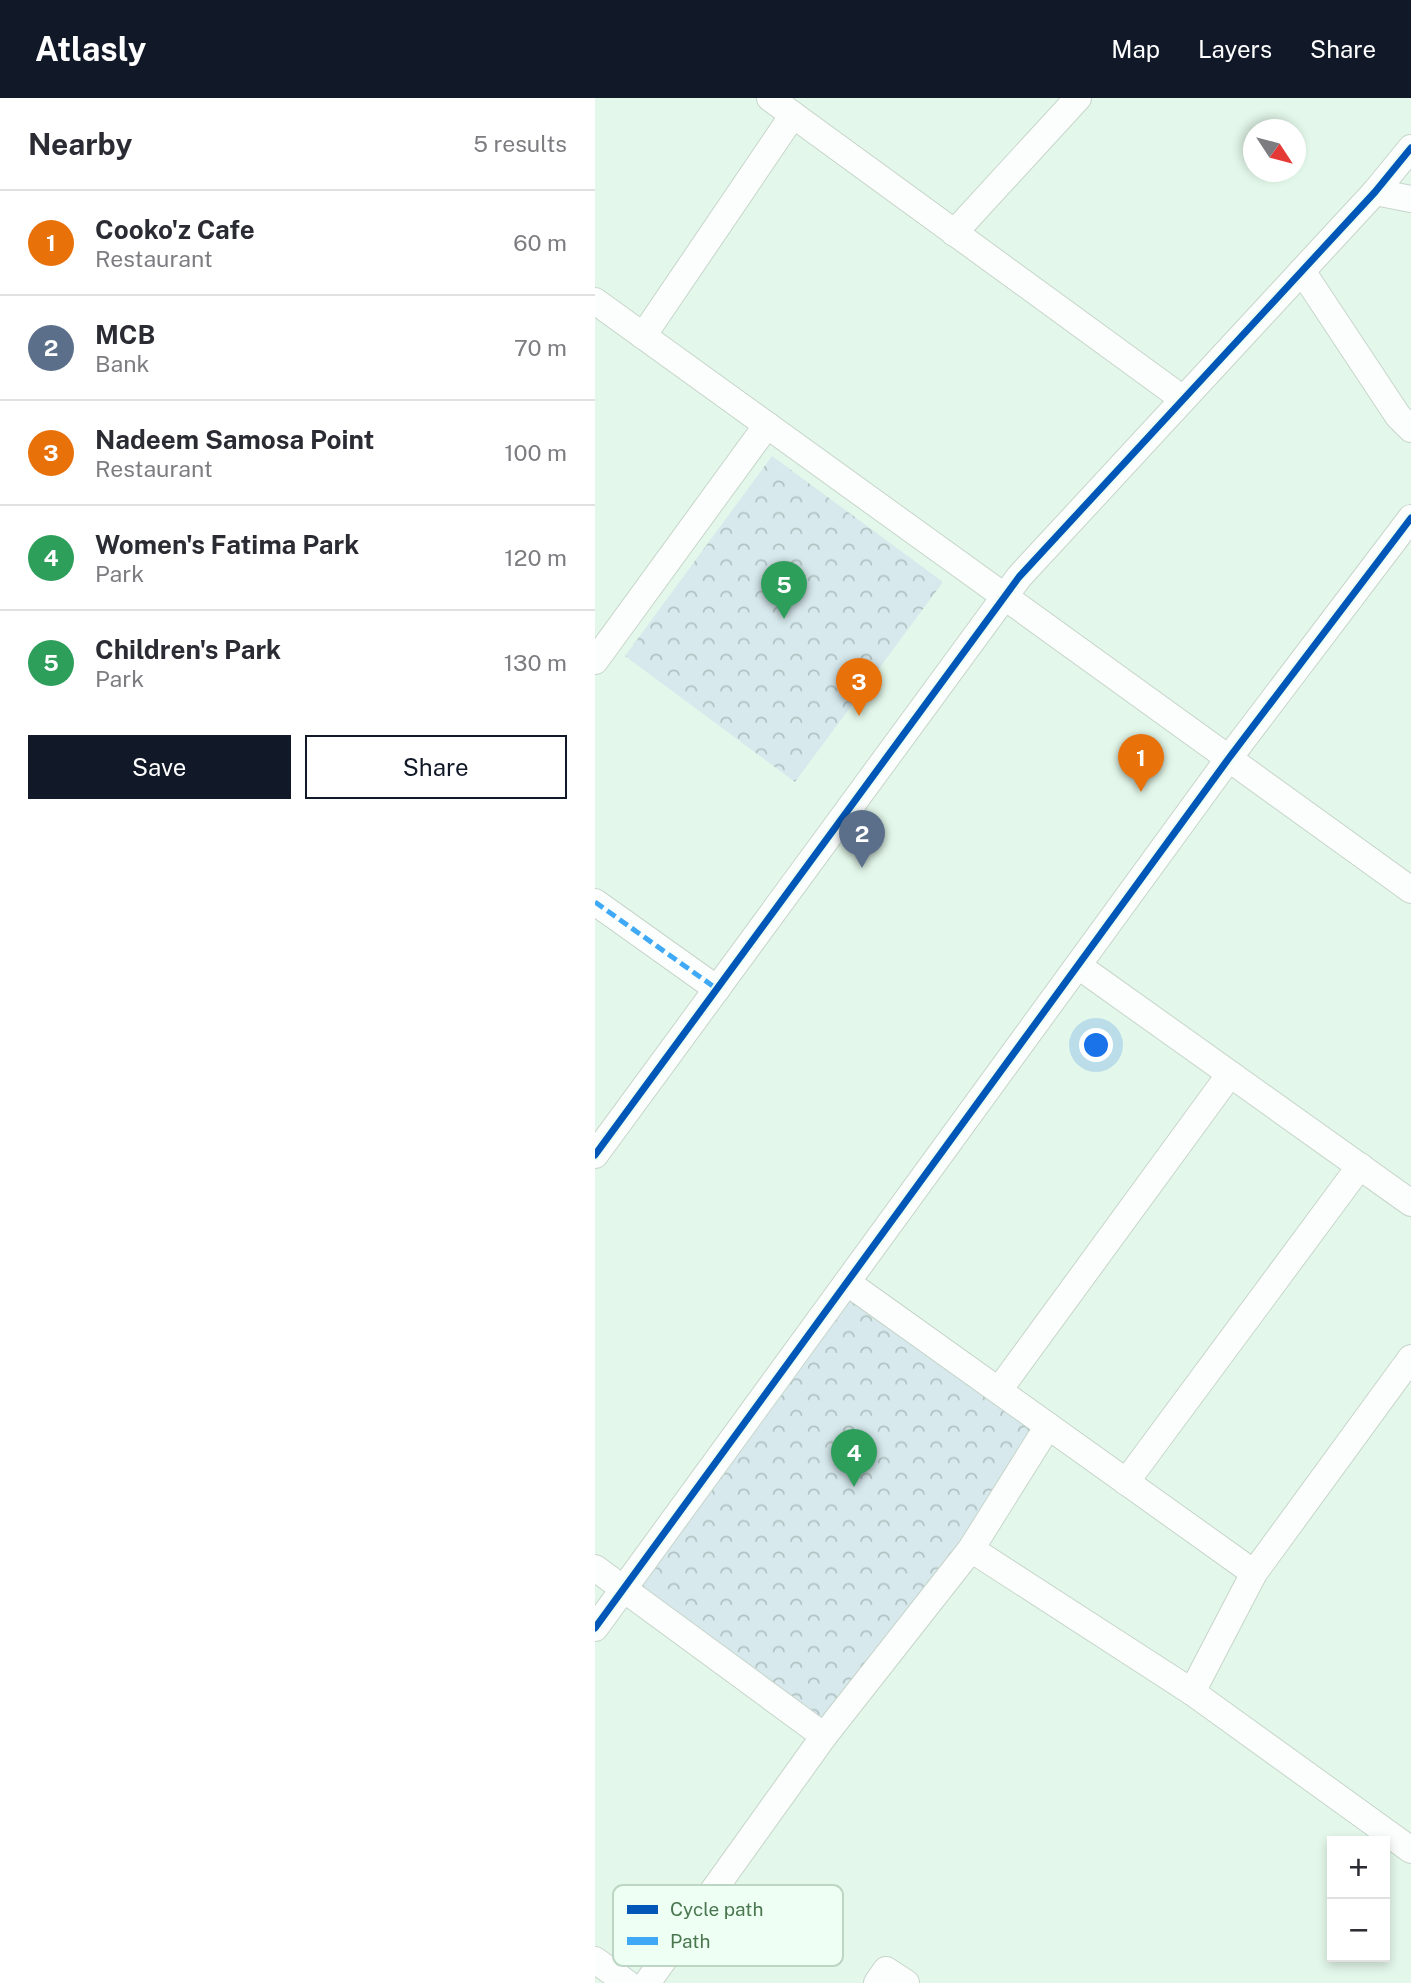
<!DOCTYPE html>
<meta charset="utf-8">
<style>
body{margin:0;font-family:"Public Sans",sans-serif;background:#f2f2f3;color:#2b2b33}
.controls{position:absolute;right:21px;bottom:21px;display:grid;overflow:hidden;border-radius:0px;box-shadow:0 4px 10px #0003}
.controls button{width:63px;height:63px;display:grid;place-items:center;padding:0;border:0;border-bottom:2px solid #e1e1e2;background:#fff;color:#2b2b33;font:35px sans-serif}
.compass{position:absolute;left:648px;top:21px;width:63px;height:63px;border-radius:50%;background:#fff;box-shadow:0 4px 10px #0003;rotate:126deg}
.you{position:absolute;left:502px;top:948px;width:24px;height:24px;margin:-18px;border:5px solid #fff;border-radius:50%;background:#1a73e8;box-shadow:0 0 0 10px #1a73e833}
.badge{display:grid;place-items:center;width:46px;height:46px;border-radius:50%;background:#111827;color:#fff;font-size:23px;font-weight:700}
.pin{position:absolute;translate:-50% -58px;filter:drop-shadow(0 2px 4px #0008)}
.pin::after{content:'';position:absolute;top:37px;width:24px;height:21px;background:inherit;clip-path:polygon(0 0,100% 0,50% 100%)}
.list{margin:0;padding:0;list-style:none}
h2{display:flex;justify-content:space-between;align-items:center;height:91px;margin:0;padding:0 28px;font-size:30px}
h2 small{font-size:23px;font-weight:400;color:#7c7c81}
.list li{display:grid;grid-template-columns:46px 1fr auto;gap:21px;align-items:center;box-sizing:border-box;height:105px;padding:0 28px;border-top:2px solid #e1e1e2}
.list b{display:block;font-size:26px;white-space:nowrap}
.list p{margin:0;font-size:23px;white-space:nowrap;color:#7c7c81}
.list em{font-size:23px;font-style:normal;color:#7c7c81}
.actions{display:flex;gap:14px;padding:21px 28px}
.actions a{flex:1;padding:16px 0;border:2px solid #111827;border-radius:0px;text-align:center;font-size:24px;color:#111827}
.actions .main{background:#111827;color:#fff}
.map{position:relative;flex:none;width:816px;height:1885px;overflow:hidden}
header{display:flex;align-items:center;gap:42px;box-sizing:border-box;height:98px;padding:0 35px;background:#111827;color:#fff}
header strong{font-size:33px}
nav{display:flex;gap:38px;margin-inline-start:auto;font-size:24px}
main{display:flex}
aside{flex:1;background:#fff}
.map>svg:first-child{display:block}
.residential{fill:#e3f8ea;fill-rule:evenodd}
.park{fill:url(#park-crowns)}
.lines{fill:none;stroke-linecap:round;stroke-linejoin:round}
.minor-casing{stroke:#c7d5ca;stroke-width:28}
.minor{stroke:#fcfefd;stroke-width:26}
.quiet{stroke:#3fa9f5;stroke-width:5;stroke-dasharray:10 5;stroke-linecap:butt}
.cycleway-casing{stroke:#eefff4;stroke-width:11}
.cycleway{stroke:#0057b8;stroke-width:7}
.key{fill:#eefff4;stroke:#bdd6c3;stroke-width:2}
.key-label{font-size:19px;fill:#4b7750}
</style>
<header>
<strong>Atlasly</strong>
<nav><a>Map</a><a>Layers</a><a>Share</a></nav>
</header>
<main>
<aside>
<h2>Nearby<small>5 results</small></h2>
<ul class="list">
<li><span class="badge" style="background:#e8710a">1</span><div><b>Cooko'z Cafe</b><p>Restaurant</p></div><em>60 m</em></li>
<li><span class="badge" style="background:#5c6f8a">2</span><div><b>MCB</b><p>Bank</p></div><em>70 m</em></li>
<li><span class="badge" style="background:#e8710a">3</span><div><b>Nadeem Samosa Point</b><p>Restaurant</p></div><em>100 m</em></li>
<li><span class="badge" style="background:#2e9e5b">4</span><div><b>Women's Fatima Park</b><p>Park</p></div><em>120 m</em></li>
<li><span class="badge" style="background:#2e9e5b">5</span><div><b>Children's Park</b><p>Park</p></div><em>130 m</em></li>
</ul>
<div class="actions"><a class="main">Save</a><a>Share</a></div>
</aside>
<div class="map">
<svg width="816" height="1885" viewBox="0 0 816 1885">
<defs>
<pattern id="park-crowns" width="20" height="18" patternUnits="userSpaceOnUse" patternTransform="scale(1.75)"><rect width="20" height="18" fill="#d7e9ed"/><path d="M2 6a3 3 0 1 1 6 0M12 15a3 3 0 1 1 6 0" fill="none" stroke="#b0c2c2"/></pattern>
</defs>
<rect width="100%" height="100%" fill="#ecf7f0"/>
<path class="residential" d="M0,0H816V1885H0ZM659,32H701V74H659ZM737,1743H790V1859H737Z"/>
<g class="park">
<polygon points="177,358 348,484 200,684 30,558"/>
<polygon points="253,1185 453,1328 229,1638 29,1491"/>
</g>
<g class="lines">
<defs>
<g id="minor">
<polyline points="175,0 588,301"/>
<polyline points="780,94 816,101"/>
<polyline points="359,135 483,0"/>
<polyline points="707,173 803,318 816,331"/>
<polyline points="0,203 816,792"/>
<polyline points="48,238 198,17"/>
<polyline points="0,563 172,327"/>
<polyline points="0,804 122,891"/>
<polyline points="485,869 816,1105"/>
<polyline points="0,1057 424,479 780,94 816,50"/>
<polyline points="253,1185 659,1475"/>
<polyline points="404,1292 635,976"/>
<polyline points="531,1384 765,1068"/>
<polyline points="376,1451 597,1594 816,1752"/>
<polyline points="0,1470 229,1638"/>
<polyline points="0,1530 634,660 816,420"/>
<polyline points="597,1594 659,1475 816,1260"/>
<polyline points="0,1862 32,1885"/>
<polyline points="52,1885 229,1638 376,1451 453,1328"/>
<polyline points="282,1885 291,1872 311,1885"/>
</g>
</defs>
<use href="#minor" class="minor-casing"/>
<use href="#minor" class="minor"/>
<polyline class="quiet" points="0,804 122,891"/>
<defs>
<g id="cycleway">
<polyline points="0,1057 424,479 780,94 816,50"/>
<polyline points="0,1530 634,660 816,420"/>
</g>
</defs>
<use href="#cycleway" class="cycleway-casing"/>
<use href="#cycleway" class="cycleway"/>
</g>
<rect x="18" y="1787" width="230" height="81" rx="10" class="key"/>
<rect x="32" y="1807" width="31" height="9" fill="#0057b8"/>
<rect x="32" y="1839" width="31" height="8" fill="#3fa9f5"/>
<g class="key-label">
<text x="75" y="1818">Cycle path</text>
<text x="75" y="1850">Path</text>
</g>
</svg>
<div class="controls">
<button>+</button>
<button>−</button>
</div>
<svg class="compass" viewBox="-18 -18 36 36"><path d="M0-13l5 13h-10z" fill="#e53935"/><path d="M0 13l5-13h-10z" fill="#7c7c81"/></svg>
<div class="you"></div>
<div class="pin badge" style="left:546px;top:694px;background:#e8710a">1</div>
<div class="pin badge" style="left:267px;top:770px;background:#5c6f8a">2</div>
<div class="pin badge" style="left:264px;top:618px;background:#e8710a">3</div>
<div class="pin badge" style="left:259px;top:1389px;background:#2e9e5b">4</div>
<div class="pin badge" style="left:189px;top:521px;background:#2e9e5b">5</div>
</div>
</main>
